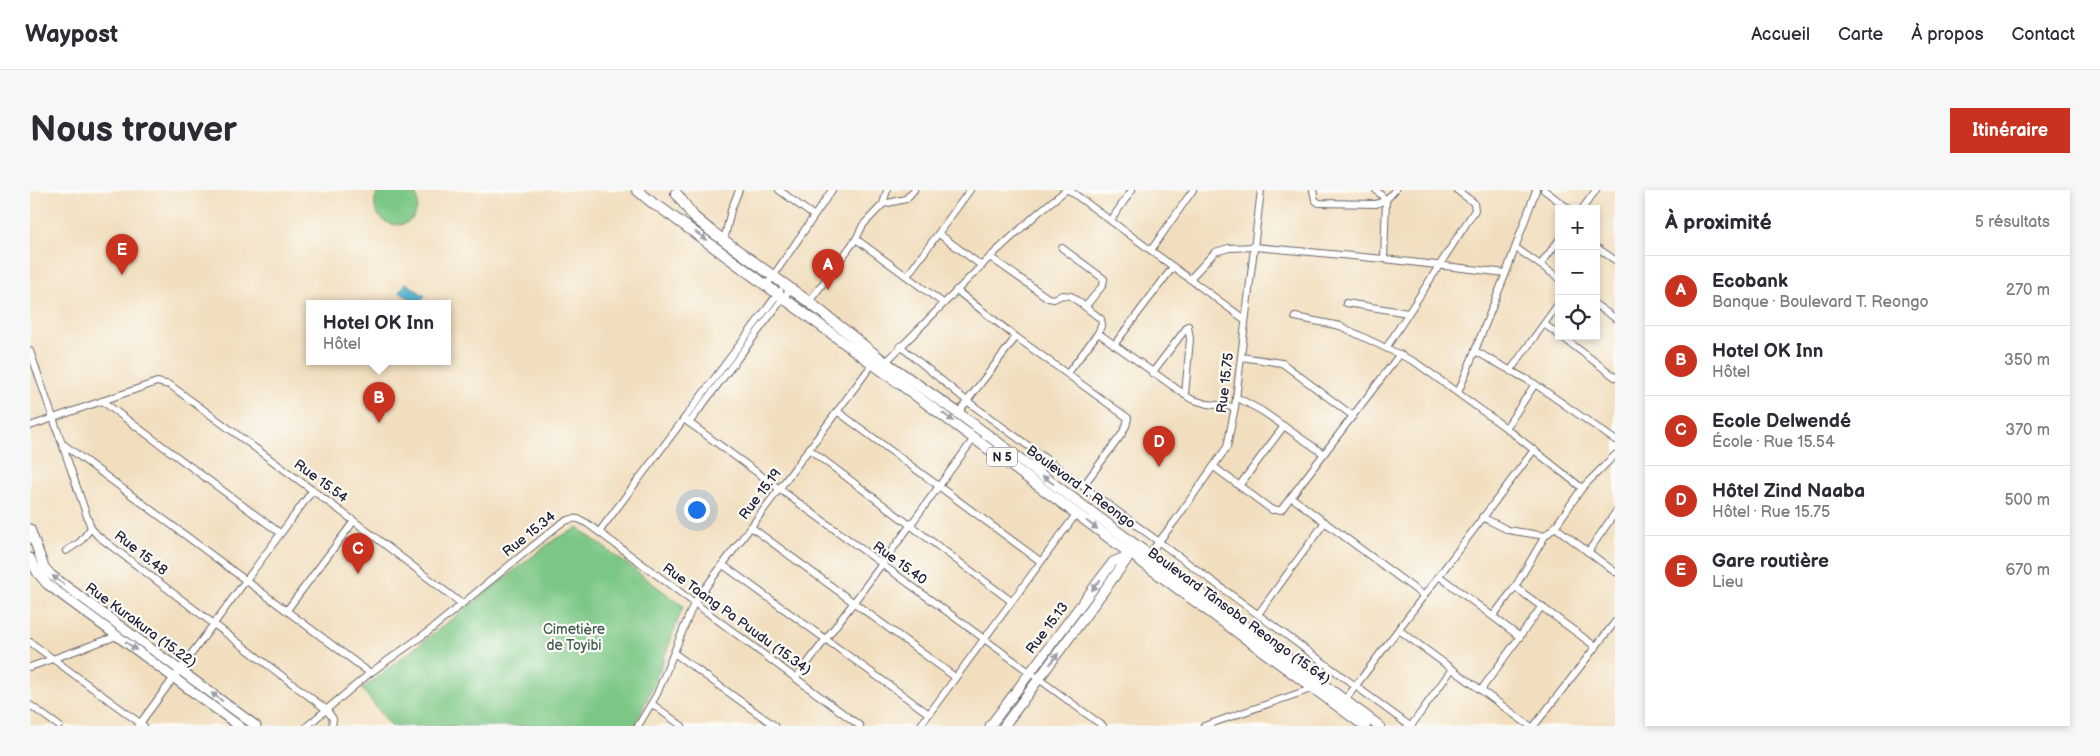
<!DOCTYPE html>
<html lang="fr">
<meta charset="utf-8">
<style>
body{margin:0;font-family:"Balsamiq Sans",sans-serif;background:#f7f7f7;color:#2b2b33}
.controls{position:absolute;right:15px;top:15px;display:grid;overflow:hidden;border-radius:0px;box-shadow:0 2px 8px #0003}
.controls button{width:45px;height:45px;display:grid;place-items:center;padding:0;border:0;border-bottom:1px solid #e1e1e2;background:#fff;color:#2b2b33;font:25px sans-serif}
.you{position:absolute;left:666px;top:319px;width:18px;height:18px;margin:-12px;border:4px solid #fff;border-radius:50%;background:#1a73e8;box-shadow:0 0 0 8px #1a73e833}
.badge{display:grid;place-items:center;width:32px;height:32px;border-radius:50%;background:#c8321e;color:#fff;font-size:16px;font-weight:700}
.pin{position:absolute;translate:-50% -41px;filter:drop-shadow(0 1px 2px #0008)}
.pin::after{content:'';position:absolute;top:26px;width:18px;height:15px;background:inherit;clip-path:polygon(0 0,100% 0,50% 100%)}
.popup{position:absolute;left:276px;top:110px;width:145px;height:65px;box-sizing:border-box;display:grid;place-content:center;border-radius:0px;background:#fff;filter:drop-shadow(0 1px 4px #0005);font-size:16px;white-space:nowrap;color:#7c7c81}
.popup b{font-size:19px;color:#2b2b33}
.popup::after{content:'';position:absolute;left:50%;top:100%;margin-left:-10px;border:10px solid transparent;border-top-color:#fff}
.list{margin:0;padding:0;list-style:none}
h2{display:flex;justify-content:space-between;align-items:center;height:65px;margin:0;padding:0 20px;font-size:21px}
h2 small{font-size:16px;font-weight:400;color:#7c7c81}
.list li{display:grid;grid-template-columns:32px 1fr auto;gap:15px;align-items:center;box-sizing:border-box;height:70px;padding:0 20px;border-top:1px solid #e1e1e2}
.list b{display:block;font-size:19px;white-space:nowrap}
.list p{margin:0;font-size:16px;white-space:nowrap;color:#7c7c81}
.list em{font-size:16px;font-style:normal;color:#7c7c81}
.icon{flex:none;width:28px;height:28px;fill:none;stroke:currentColor;stroke-width:2;stroke-linecap:round;stroke-linejoin:round}
.map{position:relative;flex:none;width:1585px;height:536px;overflow:hidden;border-radius:0px}
header{display:flex;align-items:center;gap:30px;box-sizing:border-box;height:70px;padding:0 25px;background:#fff;border-bottom:1px solid #e1e1e2}
header strong{font-size:24px}
nav{display:flex;gap:28px;margin-inline-start:auto;font-size:18px}
.intro{display:flex;align-items:center;justify-content:space-between;box-sizing:border-box;height:120px;padding:0 30px}
h1{margin:0;font-size:35px}
.button{padding:12px 22px;border-radius:0px;background:#c8321e;color:#fff;font-size:18px;font-weight:700}
main{display:flex;gap:30px;padding:0 30px}
aside{flex:1;background:#fff;border-radius:0px;box-shadow:0 2px 8px #0003}
.map>svg:first-child{display:block}
.green{fill:#7bc785;stroke:#4e7460}
.water{fill:#4fb0ce;stroke:#386984}
.lines{fill:none;stroke-linecap:round;stroke-linejoin:round}
.minor-casing{stroke:#6a6469;stroke-width:8}
.secondary-casing{stroke:#6a6469;stroke-width:11}
.trunk-casing{stroke:#6a6469;stroke-width:12}
.minor{stroke:#fff;stroke-width:6}
.secondary{stroke:#fff;stroke-width:9}
.trunk{stroke:#fff;stroke-width:10}
.oneway{fill:#9c9ca7}
.labels{text-anchor:middle;dominant-baseline:central;stroke-width:4.5;stroke-linejoin:round;paint-order:stroke}
.shield{fill:#fdfcf7;stroke:#646373;stroke-width:1}
.shield-label{font-size:12px;font-weight:bold;fill:#22223b}
.street-label{font-size:14px;fill:#22223b;stroke:#fdfcf7}
.park-label{font-size:14px;fill:#415c55;stroke:#fdfcf7}
</style>
<header>
<strong>Waypost</strong>
<nav><a>Accueil</a><a>Carte</a><a>À propos</a><a>Contact</a></nav>
</header>
<div class="intro"><h1>Nous trouver</h1><a class="button">Itinéraire</a></div>
<main>
<div class="map">
<svg width="1585" height="536" viewBox="0 0 1585 536">
<rect width="100%" height="100%" fill="#fdfcf7"/>
<filter id="ink" filterUnits="userSpaceOnUse"><feTurbulence type="fractalNoise" baseFrequency=".02" numOctaves="2"/><feDisplacementMap in="SourceGraphic" scale="10" xChannelSelector="R" yChannelSelector="G"/><feConvolveMatrix kernelMatrix="1 2 1 2 8 2 1 2 1" color-interpolation-filters="sRGB"/></filter>
<filter id="wash" filterUnits="userSpaceOnUse"><feTurbulence type="fractalNoise" baseFrequency=".0096" numOctaves="4" result="noise"/><feDisplacementMap in="SourceGraphic" scale="20" xChannelSelector="R" yChannelSelector="G"/><feGaussianBlur stdDeviation="1.12" result="paint"/><feColorMatrix in="noise" values="0 0 0 0 0 0 0 0 0 0 0 0 0 0 0 0 0 1.4 0 .05"/><feComposite in="paint" operator="in"/></filter>
<g filter="url(#wash)">
<rect width="100%" height="100%" fill="#f1debe"/>
<g class="green">
<path d="M349,0H383C387,6 389,12 387,19C379,50 330,31 349,0Z"/>
<polygon points="548,338 653,416 628,484 605,536 361,536 332,499 525,349"/>
</g>
<polygon class="water" points="376,93 395,106 389,114 369,102"/>
</g>
<g filter="url(#ink)">
<g class="lines">
<defs>
<g id="minor">
<polyline points="749,0 784,26"/>
<polyline points="1039,0 1214,129"/>
<polyline points="1283,0 1285,10 1289,13 1346,14 1356,10 1346,0"/>
<polyline points="1514,0 1539,19"/>
<polyline points="853,14 857,0"/>
<polyline points="1552,19 1566,0"/>
<polyline points="1081,30 1102,0"/>
<polyline points="909,44 952,76"/>
<polyline points="826,49 913,113"/>
<polyline points="694,51 701,20 709,0"/>
<polyline points="1566,57 1585,70"/>
<polyline points="1032,58 1074,89 1073,95 1056,116"/>
<polyline points="1486,58 1529,88"/>
<polyline points="1121,60 1163,0"/>
<polyline points="960,67 1018,108 1024,109 1032,105 1041,106 1071,129 1072,134 1068,143 1038,183"/>
<polyline points="1354,69 1356,10 1365,0"/>
<polyline points="1511,74 1529,50"/>
<polyline points="877,86 940,0"/>
<polyline points="1160,89 1185,62 1199,58 1225,57 1354,69 1476,83"/>
<polyline points="737,95 802,0"/>
<polyline points="926,100 986,147 1098,228 1096,236 1092,244 1053,296"/>
<polyline points="779,112 826,49 833,35 853,14 876,9 884,0"/>
<polyline points="1316,113 1378,123"/>
<polyline points="1566,115 1585,128"/>
<polyline points="1265,127 1310,136 1385,172 1476,238 1552,298"/>
<polyline points="1514,134 1529,145"/>
<polyline points="1068,143 1161,209 1177,214 1205,217"/>
<polyline points="1531,146 1585,187"/>
<polyline points="1084,155 1143,77"/>
<polyline points="870,156 937,211 1380,536"/>
<polyline points="1356,158 1445,20 1444,13 1427,0"/>
<polyline points="0,161 61,338 68,346 297,520 303,529 302,536"/>
<polyline points="1445,161 1505,194 1585,250"/>
<polyline points="1211,167 1252,173 1323,226"/>
<polyline points="853,175 960,67 1009,22 1036,0"/>
<polyline points="1480,181 1529,113"/>
<polyline points="1122,183 1158,136"/>
<polyline points="1428,203 1476,83 1506,0"/>
<polyline points="1155,205 1160,149 1158,136"/>
<polyline points="1206,207 1232,221 1294,264"/>
<polyline points="72,211 250,343"/>
<polyline points="807,221 1010,371"/>
<polyline points="928,223 986,147"/>
<polyline points="654,229 1073,536"/>
<polyline points="659,233 760,99"/>
<polyline points="0,236 127,192 140,195 324,331 432,414"/>
<polyline points="1476,238 1505,194"/>
<polyline points="33,254 340,483"/>
<polyline points="779,259 981,411"/>
<polyline points="1184,277 1242,320 1251,320 1370,164"/>
<polyline points="1209,296 1254,236"/>
<polyline points="1261,307 1394,406"/>
<polyline points="1452,327 1478,340 1515,346 1525,337 1552,298 1585,265"/>
<polyline points="721,337 925,487"/>
<polyline points="1525,337 1585,382"/>
<polyline points="569,342 750,101"/>
<polyline points="36,361 50,352 61,338"/>
<polyline points="1558,362 1585,323"/>
<polyline points="1119,364 1145,331 1197,257 1205,217 1231,0"/>
<polyline points="693,375 899,524"/>
<polyline points="1409,386 1490,447"/>
<polyline points="1485,397 1566,457"/>
<polyline points="257,420 324,331"/>
<polyline points="1229,423 1295,332"/>
<polyline points="1463,426 1485,397 1515,346"/>
<polyline points="1369,440 1500,536"/>
<polyline points="0,452 114,536"/>
<polyline points="644,463 745,536"/>
<polyline points="0,477 87,446"/>
<polyline points="766,488 824,412 945,247"/>
<polyline points="1451,500 1512,416"/>
<polyline points="1315,510 1504,260"/>
<polyline points="622,514 652,536"/>
<polyline points="0,515 29,536"/>
<polyline points="108,536 283,300"/>
<path d="M277,536L340,483L399,441L530,334C548,323 553,331 569,342L830,536"/>
<polyline points="608,536 627,504 664,413 844,172"/>
<polyline points="890,536 1047,323"/>
<polyline points="1174,536 1284,498"/>
<polyline points="1381,536 1422,479"/>
<polyline points="1504,536 1585,432"/>
</g>
<g id="secondary">
<polyline points="0,339 14,377 21,385 226,536"/>
<polyline points="0,368 7,382 17,394 209,536"/>
<polyline points="960,536 1083,372 1102,364 1107,364"/>
<polyline points="974,536 1101,364"/>
</g>
<g id="trunk">
<polyline points="607,0 625,15 631,18 1335,536"/>
<polyline points="646,3 664,27 681,41 779,112 848,167 928,223 1349,536"/>
</g>
</defs>
<use href="#minor" class="minor-casing"/>
<use href="#secondary" class="secondary-casing"/>
<use href="#trunk" class="trunk-casing"/>
<use href="#minor" class="minor"/>
<use href="#secondary" class="secondary"/>
<use href="#trunk" class="trunk"/>
</g>
<defs><path id="oneway-solid" d="M-6-.8H1V-3.2L6.5 0L1 3.2V.8H-6Z" transform="scale(1.25)"/></defs>
<g class="oneway">
<use href="#oneway-solid" transform="translate(671 46) rotate(36)"/>
<use href="#oneway-solid" transform="translate(918 227) rotate(36)"/>
<use href="#oneway-solid" transform="translate(1018 290) rotate(-144)"/>
<use href="#oneway-solid" transform="translate(1062 335) rotate(37)"/>
<use href="#oneway-solid" transform="translate(28 390) rotate(-143)"/>
<use href="#oneway-solid" transform="translate(1066 395) rotate(128)"/>
<use href="#oneway-solid" transform="translate(101 456) rotate(37)"/>
<use href="#oneway-solid" transform="translate(1024 469) rotate(-53)"/>
<use href="#oneway-solid" transform="translate(187 507) rotate(-144)"/>
</g>
</g>
<g class="labels">
<rect class="shield" x="957" y="257.5" width="30" height="19" rx="4"/>
<g class="shield-label">
<text x="972" y="267">N 5</text>
</g>
<g class="street-label">
<text transform="translate(1195 193) rotate(-83)">Rue 15.75</text>
<text transform="translate(291 291) rotate(36)">Rue 15.54</text>
<text transform="translate(1051 297) rotate(36)">Boulevard T. Reongo</text>
<text transform="translate(730 304) rotate(-53)">Rue 15.19</text>
<text transform="translate(499 344) rotate(-39)">Rue 15.34</text>
<text transform="translate(111 363) rotate(38)">Rue 15.48</text>
<text transform="translate(870 373) rotate(36)">Rue 15.40</text>
<text transform="translate(1209 426) rotate(36)">Boulevard Tânsoba Reongo (15.64)</text>
<text transform="translate(707 429) rotate(36)">Rue Taang Pa Puudu (15.34)</text>
<text transform="translate(111 435) rotate(36)">Rue Kurakura (15.22)</text>
<text transform="translate(1017 438) rotate(-53)">Rue 15.13</text>
</g>
<g class="park-label">
<text x="544" y="439">Cimetière<tspan x="544" dy="16">de Toyibi</tspan></text>
</g>
</g>
</svg>
<div class="controls">
<button>+</button>
<button>−</button>
<button><svg class="icon" aria-label="locate" viewBox="0 0 24 24"><circle cx="12" cy="12" r="6"/><path d="M12 2v4M12 18v4M2 12h4M18 12h4"/></svg></button>
</div>
<div class="you"></div>
<div class="pin badge" style="left:798px;top:100px">A</div>
<div class="pin badge" style="left:349px;top:233px">B</div>
<div class="popup"><b>Hotel OK Inn</b>Hôtel</div>
<div class="pin badge" style="left:328px;top:384px">C</div>
<div class="pin badge" style="left:1129px;top:277px">D</div>
<div class="pin badge" style="left:92px;top:85px">E</div>
</div>
<aside>
<h2>À proximité<small>5 résultats</small></h2>
<ul class="list">
<li><span class="badge">A</span><div><b>Ecobank</b><p>Banque · Boulevard T. Reongo</p></div><em>270 m</em></li>
<li><span class="badge">B</span><div><b>Hotel OK Inn</b><p>Hôtel</p></div><em>350 m</em></li>
<li><span class="badge">C</span><div><b>Ecole Delwendé</b><p>École · Rue 15.54</p></div><em>370 m</em></li>
<li><span class="badge">D</span><div><b>Hôtel Zind Naaba</b><p>Hôtel · Rue 15.75</p></div><em>500 m</em></li>
<li><span class="badge">E</span><div><b>Gare routière</b><p>Lieu</p></div><em>670 m</em></li>
</ul>
</aside>
</main>
